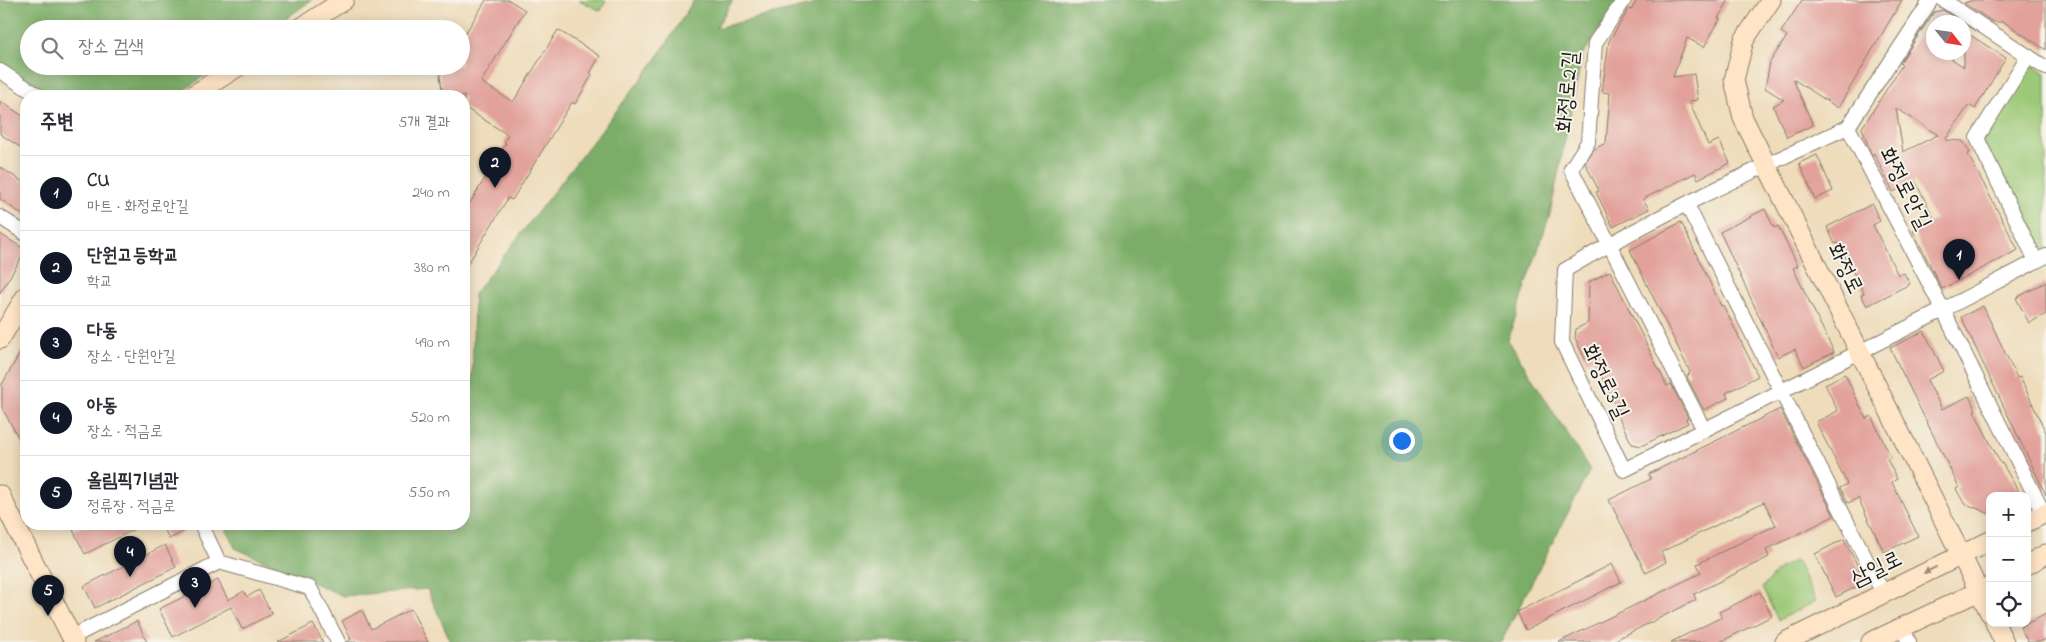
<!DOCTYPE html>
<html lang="ko">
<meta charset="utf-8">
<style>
body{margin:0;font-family:"Indie Flower","Poor Story",sans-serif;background:#f2f2f3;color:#2b2b33}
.controls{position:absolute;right:15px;bottom:15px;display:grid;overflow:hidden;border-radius:10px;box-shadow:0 2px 12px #0003}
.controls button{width:45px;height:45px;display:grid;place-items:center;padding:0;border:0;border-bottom:1px solid #e1e1e2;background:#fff;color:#2b2b33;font:25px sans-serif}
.compass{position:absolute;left:1926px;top:15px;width:45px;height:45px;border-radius:50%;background:#fff;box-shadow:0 2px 12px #0003;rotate:120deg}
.you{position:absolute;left:1401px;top:440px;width:18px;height:18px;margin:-12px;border:4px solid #fff;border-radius:50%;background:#1a73e8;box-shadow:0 0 0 8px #1a73e833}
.badge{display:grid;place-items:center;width:32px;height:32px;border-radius:50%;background:#111827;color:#fff;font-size:16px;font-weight:700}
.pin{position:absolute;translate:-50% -41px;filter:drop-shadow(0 1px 2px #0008)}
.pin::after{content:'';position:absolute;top:26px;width:18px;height:15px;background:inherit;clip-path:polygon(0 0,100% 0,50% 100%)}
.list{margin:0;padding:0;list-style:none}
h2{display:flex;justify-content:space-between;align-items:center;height:65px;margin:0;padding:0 20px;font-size:21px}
h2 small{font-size:16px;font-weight:400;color:#7c7c81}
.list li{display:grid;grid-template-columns:32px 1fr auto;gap:15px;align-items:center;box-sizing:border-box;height:75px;padding:0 20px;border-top:1px solid #e1e1e2}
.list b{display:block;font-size:19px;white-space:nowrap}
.list p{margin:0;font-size:16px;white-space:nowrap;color:#7c7c81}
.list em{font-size:16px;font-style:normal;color:#7c7c81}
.icon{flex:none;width:28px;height:28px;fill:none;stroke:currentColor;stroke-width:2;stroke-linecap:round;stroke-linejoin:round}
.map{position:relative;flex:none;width:2046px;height:642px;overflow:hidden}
.search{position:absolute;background:#fff;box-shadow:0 2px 12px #0003;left:20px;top:20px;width:450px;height:55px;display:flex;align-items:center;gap:12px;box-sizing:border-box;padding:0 18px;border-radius:28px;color:#7c7c81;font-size:19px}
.panel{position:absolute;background:#fff;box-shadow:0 2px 12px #0003;left:20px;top:90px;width:450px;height:440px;border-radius:20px}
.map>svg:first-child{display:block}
.green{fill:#9bc977;stroke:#5c724a}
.forest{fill:#7cad68;stroke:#4c6442}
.building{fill:#e2a29b;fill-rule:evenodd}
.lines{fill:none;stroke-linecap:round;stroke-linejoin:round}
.street-casing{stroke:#857c6b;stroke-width:16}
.secondary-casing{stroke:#857c6b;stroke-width:21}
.street{stroke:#fff;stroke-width:14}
.secondary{stroke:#ffe4c6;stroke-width:19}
.oneway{fill:#998a7a}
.labels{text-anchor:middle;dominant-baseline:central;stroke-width:4;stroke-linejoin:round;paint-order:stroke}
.street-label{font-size:22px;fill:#1c1c1c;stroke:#f7f3e8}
</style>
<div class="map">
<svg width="2046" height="642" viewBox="0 0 2046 642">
<rect width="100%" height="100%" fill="#f7f3e8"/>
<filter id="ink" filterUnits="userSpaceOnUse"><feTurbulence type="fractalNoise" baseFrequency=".02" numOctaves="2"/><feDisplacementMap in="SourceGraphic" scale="10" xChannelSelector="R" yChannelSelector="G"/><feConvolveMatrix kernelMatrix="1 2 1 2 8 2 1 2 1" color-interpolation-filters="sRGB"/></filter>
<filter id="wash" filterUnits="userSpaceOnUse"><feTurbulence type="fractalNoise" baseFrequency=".0096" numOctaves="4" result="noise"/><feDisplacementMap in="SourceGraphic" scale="20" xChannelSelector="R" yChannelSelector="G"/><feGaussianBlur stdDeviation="1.12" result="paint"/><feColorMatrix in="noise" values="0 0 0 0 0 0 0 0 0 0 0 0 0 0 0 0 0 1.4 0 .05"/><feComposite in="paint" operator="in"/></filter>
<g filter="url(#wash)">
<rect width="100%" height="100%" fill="#eedcba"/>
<g class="green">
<polygon points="579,0 606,0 601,11"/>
<polygon points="2030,63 2046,73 2046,251 2042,253 1982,139"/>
<polygon points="1796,560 1816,601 1778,620 1762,588 1780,568"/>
</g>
<g class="forest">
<polygon points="0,0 312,0 271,29 29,29 29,66 218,66 176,96 37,96 0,71"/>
<polygon points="694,0 733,0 716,28 812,5 820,0 1619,0 1582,56 1550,214 1508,340 1590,470 1501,642 451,642 427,589 343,596 235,548 224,524 464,524 464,390 472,390 474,294 655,61"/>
</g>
<g id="blocks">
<g class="building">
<polygon points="486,0 509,0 525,10 481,82 513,102 558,30 600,56 590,73 592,75 575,104 572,102 512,200 508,198 464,270 464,213 506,143 504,142 508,135 464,107 464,96 447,96 442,89 440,76 445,66 461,66 461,40"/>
<polygon points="1637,0 1729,0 1718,18 1720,19 1704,47 1687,38 1673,77 1694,74 1698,100 1689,101 1708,145 1719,140 1730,163 1698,179 1695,173 1643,199 1649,209 1613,227 1596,192 1599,191 1585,163 1594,149 1606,143 1610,93 1602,92 1609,41 1629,9 1631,10"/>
<polygon points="1802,0 1902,0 1838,108 1793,79 1813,125 1787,137 1773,106 1784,100 1765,88 1770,62 1787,36 1781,32"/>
<polygon points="1974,0 2046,0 2046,50 2004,22 1993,22 1964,3"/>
<path d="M1943,10L1961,22H1934V52H1941L1964,67V31L2006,58L1975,109L1969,105L1945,140L1963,141L1970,153L1968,154L2018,250L1942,289L1913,231L1935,220L1915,181L1893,192L1874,153L1872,155L1870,151L1862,128L1902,65L1900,63L1934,12ZM1896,108L1938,135L1903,152Z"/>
<polygon points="0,101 26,118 26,151 0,134"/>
<polygon points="1817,155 1833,191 1815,199 1799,163"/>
<polygon points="0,167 26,184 26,217 0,199"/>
<polygon points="1872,204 1880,221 1873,225 1898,275 1904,273 1910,284 1867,306 1861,295 1864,293 1838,243 1835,244 1827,227"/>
<polygon points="1765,209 1774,228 1778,226 1798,266 1793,268 1834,352 1804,367 1795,349 1778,357 1720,232"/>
<polygon points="1681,222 1721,306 1723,305 1758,376 1726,393 1728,398 1704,410 1687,377 1690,372 1630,250"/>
<polygon points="0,234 26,250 0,293"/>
<polygon points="1610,271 1667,386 1671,384 1688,418 1686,419 1688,423 1641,446 1632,444 1616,412 1618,411 1593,358 1586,361 1575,338 1576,329 1588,323 1589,282"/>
<polygon points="2046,282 2046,314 2029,323 2016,298"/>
<polygon points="1983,306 2017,378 2020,377 2046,433 2046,495 1961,317"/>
<polygon points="1924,331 1944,371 1927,380 1942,409 1969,396 1976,410 1974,411 2001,464 2002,463 2021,496 1990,496 1990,514 1964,503 1956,489 1959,487 1890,348"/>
<polygon points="26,343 26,451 2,408 2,384"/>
<polygon points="1845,374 1866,419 1871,416 1891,457 1887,459 1897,479 1892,482 1918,536 1884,552 1858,498 1848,503 1840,488 1847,484 1816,422 1838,411 1825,384"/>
<polygon points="1780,409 1834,516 1766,550 1769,557 1694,594 1696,600 1611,642 1559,642 1701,573 1697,564 1776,525 1764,502 1661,552 1666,562 1646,573 1609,500 1651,479 1649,474"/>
<polygon points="86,524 145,524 85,554 73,530"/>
<polygon points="162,524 192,524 193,527 169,539"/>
<polygon points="1844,539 1866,582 1836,597 1815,554"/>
<polygon points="165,545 176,567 95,608 84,586"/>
<polygon points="1612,564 1621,582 1526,630 1517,612"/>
<polygon points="218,580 228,600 244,591 247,597 259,590 272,614 242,629 231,607 173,637 159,609"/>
<polygon points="1760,592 1772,616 1720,642 1671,642 1722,617 1719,612"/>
<polygon points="411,609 428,642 347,642 351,639 342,621 362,610 371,629"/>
<polygon points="2046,614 2046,639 2040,642 2028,642 2020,627"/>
<polygon points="137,621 147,642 94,642"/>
<polygon points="313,624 323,642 278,642"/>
</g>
</g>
</g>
<g filter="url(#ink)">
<use href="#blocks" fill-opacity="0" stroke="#857c6b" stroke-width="1"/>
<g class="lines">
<defs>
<g id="street">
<polyline points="1624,0 1595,43 1588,142 1571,169 1704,430"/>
<polyline points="1931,0 1848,127 1943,310 2046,256"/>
<polyline points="1943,0 2046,68"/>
<polyline points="2028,56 1977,138 2036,261"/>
<polyline points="0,71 39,96"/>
<path d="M1848,127C1752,171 1656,216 1565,270L1562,342L1624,470L1943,310L2044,514"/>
<polyline points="1687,205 1883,593"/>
<polyline points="0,217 26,234"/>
<polyline points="201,524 219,562 310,588 338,642"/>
<polyline points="1902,627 1909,642"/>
<polyline points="72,637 219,562"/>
</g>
<g id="secondary">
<polyline points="1771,0 1744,40 1734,80 1743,118 1990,613"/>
<polyline points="299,29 344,0"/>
<polyline points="192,96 239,66"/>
<polyline points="0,339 26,296"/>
<polyline points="0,495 74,642"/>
<polyline points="2027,522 2046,513"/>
<polyline points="2027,565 2046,554"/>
<polyline points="1995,623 2004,642"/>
<polyline points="1785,642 1990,541"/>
<polyline points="1871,642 1990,586"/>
</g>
</defs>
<use href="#street" class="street-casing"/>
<use href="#secondary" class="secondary-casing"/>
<use href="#street" class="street"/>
<use href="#secondary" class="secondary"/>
</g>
<defs><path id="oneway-solid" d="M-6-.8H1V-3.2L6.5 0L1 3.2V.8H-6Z" transform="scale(1.25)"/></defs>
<use class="oneway" href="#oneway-solid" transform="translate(1930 570) rotate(154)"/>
</g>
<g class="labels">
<g class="street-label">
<text transform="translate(1569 92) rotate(-85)">화정로2길</text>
<text transform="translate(1904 189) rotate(63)">화정로안길</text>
<text transform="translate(1844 269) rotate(64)">화정로</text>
<text transform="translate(1604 382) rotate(64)">화정로3길</text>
<text transform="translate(1877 570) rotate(-26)">삼일로</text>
</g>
</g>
</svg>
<div class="controls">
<button>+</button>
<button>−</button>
<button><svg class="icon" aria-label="locate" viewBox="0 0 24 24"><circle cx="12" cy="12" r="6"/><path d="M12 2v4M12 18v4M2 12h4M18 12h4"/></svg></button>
</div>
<svg class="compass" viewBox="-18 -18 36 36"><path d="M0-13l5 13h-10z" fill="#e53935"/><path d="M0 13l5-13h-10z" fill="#7c7c81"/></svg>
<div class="you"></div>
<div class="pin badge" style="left:1959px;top:280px">1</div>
<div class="pin badge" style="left:495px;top:188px">2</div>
<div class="pin badge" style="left:195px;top:608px">3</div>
<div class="pin badge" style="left:130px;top:577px">4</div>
<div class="pin badge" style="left:48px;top:616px">5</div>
<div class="search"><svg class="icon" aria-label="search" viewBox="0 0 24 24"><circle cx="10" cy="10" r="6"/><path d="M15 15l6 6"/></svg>장소 검색</div>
<section class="panel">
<h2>주변<small>5개 결과</small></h2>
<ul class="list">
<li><span class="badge">1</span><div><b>CU</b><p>마트 · 화정로안길</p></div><em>240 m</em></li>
<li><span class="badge">2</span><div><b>단원고등학교</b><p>학교</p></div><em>380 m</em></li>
<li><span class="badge">3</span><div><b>다동</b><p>장소 · 단원안길</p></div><em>490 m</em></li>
<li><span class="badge">4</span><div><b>아동</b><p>장소 · 적금로</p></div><em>520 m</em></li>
<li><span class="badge">5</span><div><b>올림픽기념관</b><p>정류장 · 적금로</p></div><em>550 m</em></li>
</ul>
</section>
</div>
